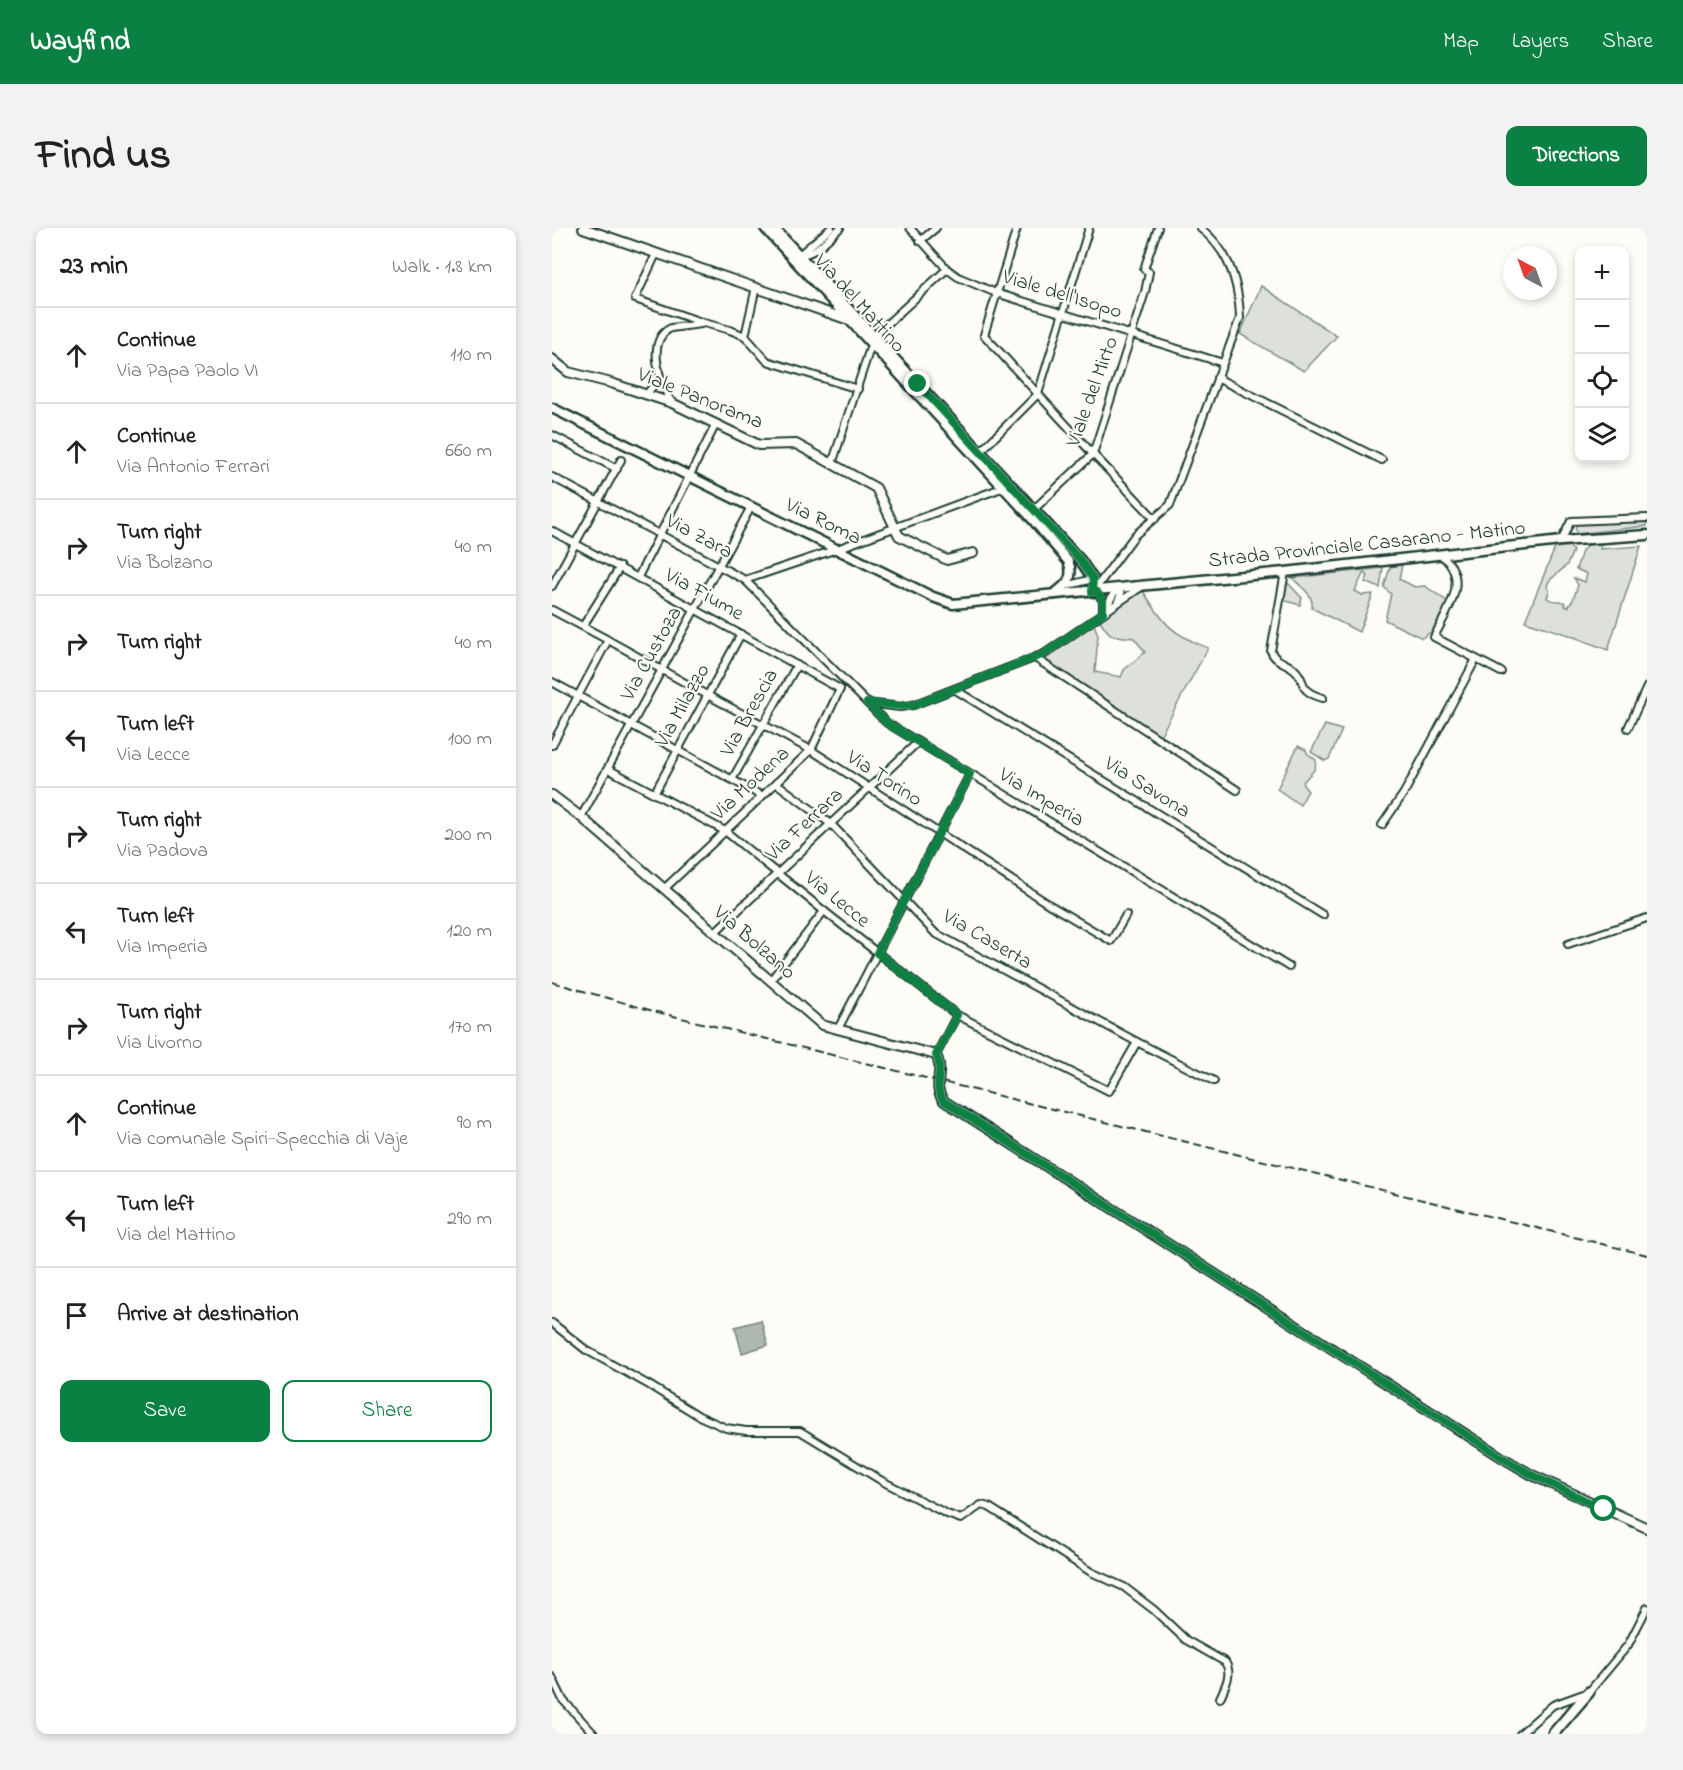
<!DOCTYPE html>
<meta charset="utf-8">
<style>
body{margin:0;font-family:"Indie Flower",sans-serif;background:#f2f2f2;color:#202124}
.controls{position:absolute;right:18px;top:18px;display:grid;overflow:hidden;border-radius:12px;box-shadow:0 3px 9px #0003}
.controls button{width:54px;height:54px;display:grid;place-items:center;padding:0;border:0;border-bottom:2px solid #e0e0e0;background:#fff;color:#202124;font:30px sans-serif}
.compass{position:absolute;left:951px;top:18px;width:54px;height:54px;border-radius:50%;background:#fff;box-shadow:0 3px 9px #0003;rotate:319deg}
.stop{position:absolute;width:18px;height:18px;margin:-14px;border:4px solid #0b8043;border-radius:50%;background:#fff}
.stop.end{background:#0b8043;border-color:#fff;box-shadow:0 2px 6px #0008}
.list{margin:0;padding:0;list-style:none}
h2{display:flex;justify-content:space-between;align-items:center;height:78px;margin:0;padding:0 24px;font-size:26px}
h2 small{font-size:20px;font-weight:400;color:#757577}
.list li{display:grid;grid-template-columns:39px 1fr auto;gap:18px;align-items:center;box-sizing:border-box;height:96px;padding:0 24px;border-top:2px solid #e0e0e0}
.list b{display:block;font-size:22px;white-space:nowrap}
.list p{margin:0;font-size:20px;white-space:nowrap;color:#757577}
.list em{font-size:20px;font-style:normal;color:#757577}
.actions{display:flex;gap:12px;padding:18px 24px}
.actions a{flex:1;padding:14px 0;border:2px solid #0b8043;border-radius:12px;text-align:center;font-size:21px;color:#0b8043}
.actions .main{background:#0b8043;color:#fff}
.icon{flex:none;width:33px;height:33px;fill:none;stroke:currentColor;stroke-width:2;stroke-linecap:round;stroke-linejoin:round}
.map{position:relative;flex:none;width:1095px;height:1506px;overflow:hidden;border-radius:12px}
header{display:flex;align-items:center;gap:36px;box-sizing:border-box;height:84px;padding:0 30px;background:#0b8043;color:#fff}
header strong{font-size:28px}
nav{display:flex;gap:33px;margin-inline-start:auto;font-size:21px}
.intro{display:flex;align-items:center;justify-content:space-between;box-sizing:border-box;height:144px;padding:0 36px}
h1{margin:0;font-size:42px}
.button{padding:15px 27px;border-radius:12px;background:#0b8043;color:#fff;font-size:21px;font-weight:700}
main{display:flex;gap:36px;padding:0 36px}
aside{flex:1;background:#fff;border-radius:12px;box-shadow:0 3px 9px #0003}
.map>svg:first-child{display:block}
.green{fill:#dde0db;stroke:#7e8e88;stroke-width:1.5}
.water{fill:#aeb8b1;stroke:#75877f;stroke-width:1.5}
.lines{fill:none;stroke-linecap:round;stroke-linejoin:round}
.minor-casing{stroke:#1f3d34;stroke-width:10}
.tertiary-casing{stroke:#1f3d34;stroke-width:12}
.secondary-casing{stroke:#1f3d34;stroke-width:13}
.primary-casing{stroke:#1f3d34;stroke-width:14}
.minor{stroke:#fdfcf7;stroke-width:6}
.tertiary{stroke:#fdfcf7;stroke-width:8}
.secondary{stroke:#fdfcf7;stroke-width:8}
.primary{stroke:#fdfcf7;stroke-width:9}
.rail{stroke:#1f3d34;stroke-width:2;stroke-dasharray:9 4.5;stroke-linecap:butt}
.route{stroke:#0b8043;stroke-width:8}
.labels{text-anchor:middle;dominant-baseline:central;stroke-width:4.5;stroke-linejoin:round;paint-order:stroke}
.street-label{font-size:21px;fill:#1f3d34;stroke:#fdfcf7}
</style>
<header>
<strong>Wayfind</strong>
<nav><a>Map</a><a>Layers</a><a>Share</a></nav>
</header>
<div class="intro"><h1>Find us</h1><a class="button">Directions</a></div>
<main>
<aside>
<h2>23 min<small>Walk · 1.8 km</small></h2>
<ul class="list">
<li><svg class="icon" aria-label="ahead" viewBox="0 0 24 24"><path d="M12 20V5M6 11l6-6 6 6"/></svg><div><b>Continue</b><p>Via Papa Paolo VI</p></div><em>110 m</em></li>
<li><svg class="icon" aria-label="ahead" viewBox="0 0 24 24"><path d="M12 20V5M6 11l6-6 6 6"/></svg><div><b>Continue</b><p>Via Antonio Ferrari</p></div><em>660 m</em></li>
<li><svg class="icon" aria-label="right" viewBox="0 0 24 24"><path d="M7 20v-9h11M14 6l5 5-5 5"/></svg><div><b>Turn right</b><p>Via Bolzano</p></div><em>40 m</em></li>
<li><svg class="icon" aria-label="right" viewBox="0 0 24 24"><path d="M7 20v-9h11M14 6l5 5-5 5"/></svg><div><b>Turn right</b></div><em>40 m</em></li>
<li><svg class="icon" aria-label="left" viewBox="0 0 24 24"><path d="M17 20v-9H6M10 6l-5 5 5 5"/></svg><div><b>Turn left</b><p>Via Lecce</p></div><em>100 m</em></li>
<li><svg class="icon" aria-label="right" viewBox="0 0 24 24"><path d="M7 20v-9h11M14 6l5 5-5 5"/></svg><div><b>Turn right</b><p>Via Padova</p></div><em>200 m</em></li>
<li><svg class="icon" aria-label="left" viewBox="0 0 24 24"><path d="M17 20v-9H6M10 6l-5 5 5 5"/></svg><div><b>Turn left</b><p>Via Imperia</p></div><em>120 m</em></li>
<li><svg class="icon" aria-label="right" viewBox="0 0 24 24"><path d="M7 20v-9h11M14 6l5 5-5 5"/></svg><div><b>Turn right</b><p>Via Livorno</p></div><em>170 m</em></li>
<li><svg class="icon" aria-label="ahead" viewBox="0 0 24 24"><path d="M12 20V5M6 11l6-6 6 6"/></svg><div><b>Continue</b><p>Via comunale Spiri-Specchia di Vaje</p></div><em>90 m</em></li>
<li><svg class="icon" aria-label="left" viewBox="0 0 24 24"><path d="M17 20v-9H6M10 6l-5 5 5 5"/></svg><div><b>Turn left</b><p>Via del Mattino</p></div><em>290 m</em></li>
<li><svg class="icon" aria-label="arrive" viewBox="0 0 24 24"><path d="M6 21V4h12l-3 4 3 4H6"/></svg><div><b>Arrive at destination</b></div></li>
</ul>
<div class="actions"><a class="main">Save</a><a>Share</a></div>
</aside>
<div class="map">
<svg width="1095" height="1506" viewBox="0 0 1095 1506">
<rect width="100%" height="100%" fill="#fdfcf7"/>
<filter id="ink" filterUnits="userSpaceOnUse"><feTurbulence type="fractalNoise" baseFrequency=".0167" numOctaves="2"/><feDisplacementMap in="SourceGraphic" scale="12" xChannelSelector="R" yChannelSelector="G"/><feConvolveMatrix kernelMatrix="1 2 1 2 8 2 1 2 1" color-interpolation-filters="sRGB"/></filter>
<g filter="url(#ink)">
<g class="green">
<polygon points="709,58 785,108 752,143 688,106"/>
<polygon points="1095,293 1095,298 1024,306 1023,296"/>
<path d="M1049,315L1048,321L1089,318L1056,422L1017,407L973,393L1003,320L1018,318L1021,323L1015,337L997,353L995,358L997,363L995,370C1001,375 1008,371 1014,375L1013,378L1016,379L1021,372L1026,357L1022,350L1033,354L1035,346L1024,341L1030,323L1035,317Z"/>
<polygon points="850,337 847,351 863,359 873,358 896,374 880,403 870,410 833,392 839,366 832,359 838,339"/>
<path d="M831,340L828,360L813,354L816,348L812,344L803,363L810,367L821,366L807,404L760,380C762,366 749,359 740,350Z"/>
<polygon points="735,354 750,370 748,377 731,372"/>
<path d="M591,363C612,396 619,406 656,420L607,510L493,434V432L542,396L546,407L543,444L569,449L572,442L593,424L582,410C558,406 561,413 547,391Z"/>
<polygon points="773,497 790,502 777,531 773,533 759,524"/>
<polygon points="746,518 754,522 755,525 764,532 763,541 751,554 751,557 756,563 748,577 725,561"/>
</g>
<polygon class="water" points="209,1092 216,1117 190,1125 183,1099"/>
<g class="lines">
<defs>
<g id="minor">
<polyline points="358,0 395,41 406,49 444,65 671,135"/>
<polyline points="465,0 432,107 541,226 603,291"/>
<polyline points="368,13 384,0"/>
<polyline points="104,26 83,71 152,95 178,102 193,108 215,133 306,161"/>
<path d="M247,27C263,27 276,10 288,0"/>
<polyline points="247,27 279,0"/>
<polyline points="193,108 204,59"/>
<polyline points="665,150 830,232"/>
<polyline points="94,167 108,149"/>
<path d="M120,175C108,157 93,112 119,100L149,96"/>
<polyline points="0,207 65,241"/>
<polyline points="426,226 486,166 537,0"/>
<polyline points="280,236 322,108 395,41"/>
<polyline points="0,249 193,352 285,321 455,258"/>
<polyline points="479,284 541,226 593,64 597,44 592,41 606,0"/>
<polyline points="0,303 288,461 259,522 112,661"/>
<polyline points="1009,313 1019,293 1095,290"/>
<path d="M890,328C919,351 895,383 882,409L949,444"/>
<path d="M733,344L719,423C723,434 734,434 742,441C756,453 744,463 771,470"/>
<polyline points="86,349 164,196"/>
<polyline points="193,352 335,495 737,739"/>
<polyline points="0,358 69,232"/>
<polyline points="513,358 541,351"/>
<path d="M541,364L583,307L618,277L688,90C687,55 677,22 648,0"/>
<polyline points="545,364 551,373 551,384"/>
<polyline points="0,382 56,412 26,468 0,454"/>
<polyline points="553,382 564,361 569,366 566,373"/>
<polyline points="31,398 68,339"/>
<polyline points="56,412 155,467 259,522 498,677 559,713 574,687"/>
<polyline points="483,430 685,562"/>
<polyline points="402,461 771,687"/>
<polyline points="315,475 348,479 361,477 492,426 589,359"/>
<polyline points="1076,500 1095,459"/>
<polyline points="0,517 26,468 210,568"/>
<polyline points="56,541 173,603 272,683 405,787 557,863 585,814"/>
<polyline points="181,550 245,437"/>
<polyline points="224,555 279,596 383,705 585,814 662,853"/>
<polyline points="102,566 189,406"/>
<polyline points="29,589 199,279"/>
<polyline points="830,597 852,565 924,431"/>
<polyline points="163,704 366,514"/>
<polyline points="1016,716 1095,690"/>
<polyline points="219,752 272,683"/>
<polyline points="286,801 418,546"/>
<polyline points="384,827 405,787"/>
<path d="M0,1095L34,1122L97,1157L147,1188L174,1200L194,1203H248L330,1253L395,1286L409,1291L429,1277L437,1279L539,1344L572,1359L602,1382L634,1412L673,1434C681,1446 673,1458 668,1470"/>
<polyline points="0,1449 11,1472 42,1506"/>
<polyline points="968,1506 1001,1477 1037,1464 1076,1417 1095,1380"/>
</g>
<g id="tertiary">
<polyline points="31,0 297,92 299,91"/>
<polyline points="0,131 16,144 59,155 120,175 207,217 244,216 324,260 347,308 395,332 421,325"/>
<path d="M0,567L29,589L270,797L384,827C393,843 379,859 392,873L951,1230L980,1247L1095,1300"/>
</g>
<g id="secondary">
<path d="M213,0L476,286L516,333C523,349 515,357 502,366"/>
<polyline points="222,0 529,333 541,351 541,364"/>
<polyline points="0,180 381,369 401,376 733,344 1009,313 1095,307"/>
</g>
<polyline id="primary" points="1001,1506 1037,1464"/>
</defs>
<use href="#minor" class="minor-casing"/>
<use href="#tertiary" class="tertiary-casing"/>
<use href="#secondary" class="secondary-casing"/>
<use href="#primary" class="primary-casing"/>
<use href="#minor" class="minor"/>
<use href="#tertiary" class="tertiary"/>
<use href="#secondary" class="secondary"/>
<use href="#primary" class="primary"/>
<polyline class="rail" points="0,754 101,783 1095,1027"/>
</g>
</g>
<g class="lines" filter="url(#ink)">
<path class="route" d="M366,156L529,333L541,351L540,364H545L551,373V385L492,426L361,477L348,478L315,475L335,495L418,546L325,725L405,787L384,827C393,843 379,859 392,873L951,1230L980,1247L1052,1281"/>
</g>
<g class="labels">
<g class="street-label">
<text transform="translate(510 67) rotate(17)">Viale dell'Isopo</text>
<text transform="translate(307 76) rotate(48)">Via del Mattino</text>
<text transform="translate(541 164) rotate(-70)">Viale del Mirto</text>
<text transform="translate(148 171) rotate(22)">Viale Panorama</text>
<text transform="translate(271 294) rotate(26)">Via Roma</text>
<text transform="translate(147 309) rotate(28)">Via Zara</text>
<text transform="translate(815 317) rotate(-6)">Strada Provinciale Casarano - Matino</text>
<text transform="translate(152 367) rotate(29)">Via Fiume</text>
<text transform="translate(100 426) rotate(-61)">Via Custoza</text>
<text transform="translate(131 478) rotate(-61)">Via Milazzo</text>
<text transform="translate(198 485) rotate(-61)">Via Brescia</text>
<text transform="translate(332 551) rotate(33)">Via Torino</text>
<text transform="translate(199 556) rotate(-43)">Via Modena</text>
<text transform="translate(595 560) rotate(32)">Via Savona</text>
<text transform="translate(489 570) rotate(31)">Via Imperia</text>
<text transform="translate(253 597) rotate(-43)">Via Ferrara</text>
<text transform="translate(285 672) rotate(39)">Via Lecce</text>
<text transform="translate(435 712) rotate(30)">Via Caserta</text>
<text transform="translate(202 715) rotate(41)">Via Bolzano</text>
</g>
</g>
</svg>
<div class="controls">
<button>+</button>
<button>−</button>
<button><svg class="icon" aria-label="locate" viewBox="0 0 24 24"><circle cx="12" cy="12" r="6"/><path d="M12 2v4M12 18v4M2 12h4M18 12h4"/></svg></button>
<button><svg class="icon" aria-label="layers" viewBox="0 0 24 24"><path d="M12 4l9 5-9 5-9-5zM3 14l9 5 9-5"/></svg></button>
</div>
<svg class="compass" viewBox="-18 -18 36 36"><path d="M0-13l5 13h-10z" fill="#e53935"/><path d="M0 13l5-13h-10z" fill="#757577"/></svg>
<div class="stop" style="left:1052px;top:1281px"></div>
<div class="stop end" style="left:366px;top:156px"></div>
</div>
</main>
